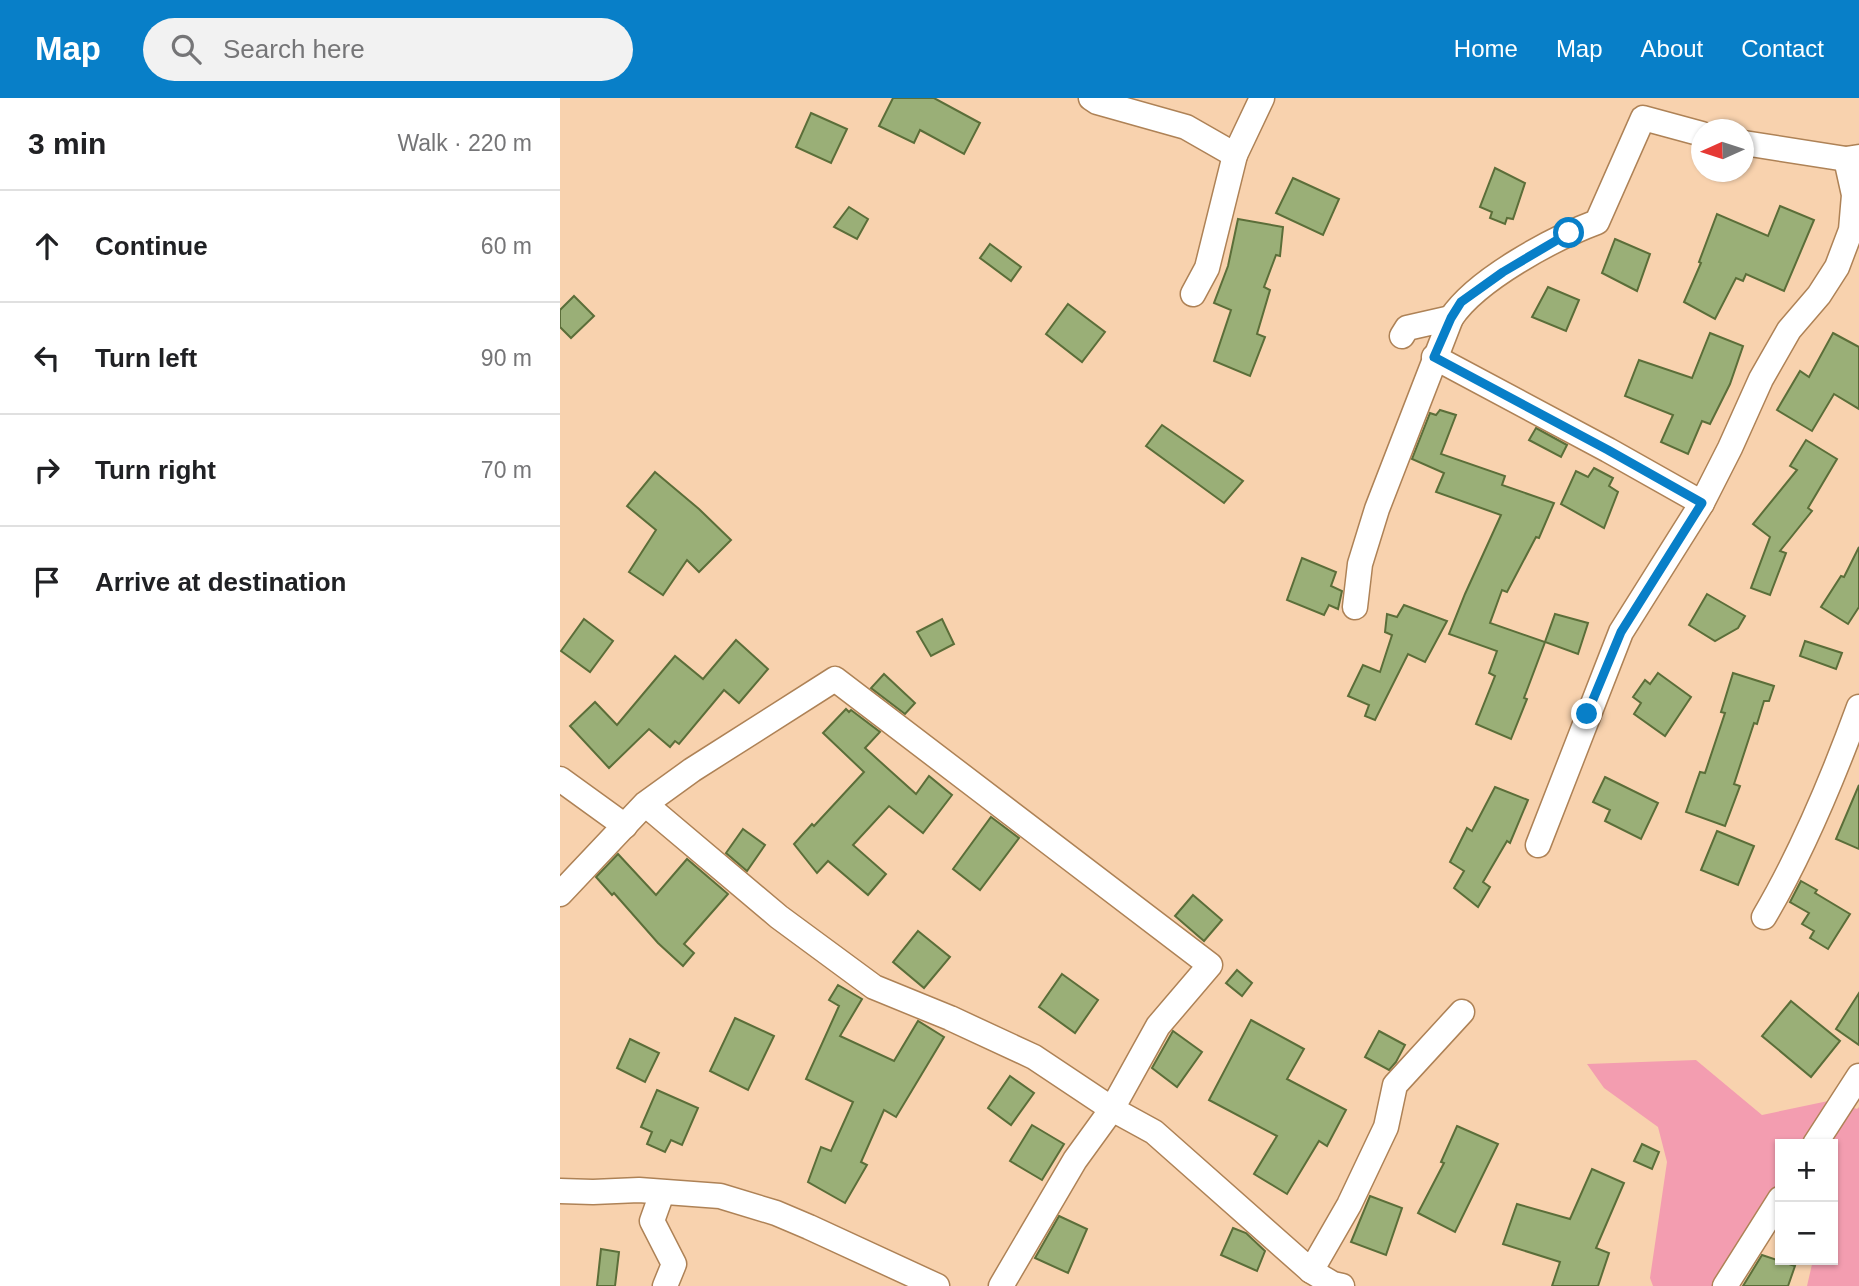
<!DOCTYPE html>
<meta charset="utf-8">
<style>
body{margin:0;font-family:Helvetica,sans-serif;background:#f2f2f2;color:#202124}
.controls{position:absolute;right:21px;bottom:21px;display:grid;overflow:hidden;border-radius:0px;box-shadow:0 2px 5px #0004}
.controls button{width:63px;height:63px;display:grid;place-items:center;padding:0;border:0;border-bottom:2px solid #e0e0e0;background:#fff;color:#202124;font:35px sans-serif}
.compass{position:absolute;left:1131px;top:21px;width:63px;height:63px;border-radius:50%;background:#fff;box-shadow:0 2px 5px #0004;rotate:267deg}
.stop{position:absolute;width:21px;height:21px;margin:-16px;border:5px solid #087fc8;border-radius:50%;background:#fff}
.stop.end{background:#087fc8;border-color:#fff;box-shadow:0 2px 7px #0008}
.list{margin:0;padding:0;list-style:none}
h2{display:flex;justify-content:space-between;align-items:center;height:91px;margin:0;padding:0 28px;font-size:30px}
h2 small{font-size:23px;font-weight:400;color:#757577}
.list li{display:grid;grid-template-columns:46px 1fr auto;gap:21px;align-items:center;box-sizing:border-box;height:112px;padding:0 28px;border-top:2px solid #e0e0e0}
.list b{display:block;font-size:26px;white-space:nowrap}
.list em{font-size:23px;font-style:normal;color:#757577}
.icon{flex:none;width:38px;height:38px;fill:none;stroke:currentColor;stroke-width:2;stroke-linecap:round;stroke-linejoin:round}
.map{position:relative;flex:none;width:1299px;height:1188px;overflow:hidden}
header{display:flex;align-items:center;gap:42px;box-sizing:border-box;height:98px;padding:0 35px;background:#087fc8;color:#fff}
header strong{font-size:33px}
nav{display:flex;gap:38px;margin-inline-start:auto;font-size:24px}
.search{width:490px;height:63px;background:#f2f2f2;display:flex;align-items:center;gap:18px;box-sizing:border-box;padding:0 24px;border-radius:38px;color:#757577;font-size:26px}
main{display:flex}
aside{flex:1;background:#fff}
.map>svg:first-child{display:block}
.green{fill:#f39db0}
.building{fill:#9aaf77;stroke:#5b6e39;stroke-width:2}
.lines{fill:none;stroke-linecap:round;stroke-linejoin:round}
.minor-casing{stroke:#ae8256;stroke-width:27}
.minor{stroke:#fff;stroke-width:24}
.route{stroke:#087fc8;stroke-width:9}
</style>
<header>
<strong>Map</strong>
<div class="search"><svg class="icon" aria-label="search" viewBox="0 0 24 24"><circle cx="10" cy="10" r="6"/><path d="M15 15l6 6"/></svg>Search here</div>
<nav><a>Home</a><a>Map</a><a>About</a><a>Contact</a></nav>
</header>
<main>
<aside>
<h2>3 min<small>Walk · 220 m</small></h2>
<ul class="list">
<li><svg class="icon" aria-label="ahead" viewBox="0 0 24 24"><path d="M12 20V5M6 11l6-6 6 6"/></svg><div><b>Continue</b></div><em>60 m</em></li>
<li><svg class="icon" aria-label="left" viewBox="0 0 24 24"><path d="M17 20v-9H6M10 6l-5 5 5 5"/></svg><div><b>Turn left</b></div><em>90 m</em></li>
<li><svg class="icon" aria-label="right" viewBox="0 0 24 24"><path d="M7 20v-9h11M14 6l5 5-5 5"/></svg><div><b>Turn right</b></div><em>70 m</em></li>
<li><svg class="icon" aria-label="arrive" viewBox="0 0 24 24"><path d="M6 21V4h12l-3 4 3 4H6"/></svg><div><b>Arrive at destination</b></div></li>
</ul>
</aside>
<div class="map">
<svg width="1299" height="1188" viewBox="0 0 1299 1188">
<rect width="100%" height="100%" fill="#f8d2ae"/>
<polygon class="green" points="1136,962 1202,1017 1273,1002 1297,1011 1299,1009 1299,1188 1247,1188 1253,1162 1273,1162 1273,1046 1220,1046 1220,1113 1159,1188 1093,1188 1090,1180 1107,1064 1098,1029 1044,990 1027,966"/>
<g class="building">
<polygon points="333,0 374,0 420,25 404,56 360,32 354,45 319,28"/>
<polygon points="251,15 287,31 271,65 236,49"/>
<polygon points="935,70 965,85 953,121 947,120 945,126 930,120 932,114 920,109"/>
<polygon points="733,80 779,101 763,137 716,115"/>
<polygon points="1220,108 1254,122 1224,193 1186,176 1183,183 1176,180 1155,221 1124,204 1141,165 1139,164 1157,116 1208,138"/>
<polygon points="289,109 308,121 297,141 274,129"/>
<polygon points="678,121 723,129 720,158 716,157 704,189 710,192 697,236 705,239 690,278 654,263 671,212 654,205 668,168"/>
<polygon points="1055,141 1090,156 1077,193 1042,175"/>
<polygon points="430,146 461,169 451,183 420,160"/>
<polygon points="988,189 1019,202 1006,233 972,219"/>
<polygon points="14,198 34,218 11,240 0,229 0,212"/>
<polygon points="508,206 545,234 522,264 486,236"/>
<polygon points="1150,235 1183,248 1170,286 1150,326 1142,323 1128,356 1101,344 1113,317 1065,298 1079,262 1132,280"/>
<polygon points="1273,235 1299,249 1299,311 1274,296 1252,333 1217,312 1240,273 1249,279"/>
<polygon points="880,312 896,317 881,356 945,378 942,387 994,405 979,440 976,439 947,494 942,492 930,525 985,544 964,600 967,601 951,641 916,626 935,578 929,575 937,553 889,536 905,496 941,417 876,394 884,375 852,361 870,315 876,317"/>
<polygon points="602,327 683,383 664,405 586,348"/>
<polygon points="976,330 1007,347 1001,359 969,342"/>
<polygon points="1246,342 1277,361 1248,410 1252,413 1220,453 1226,455 1210,497 1191,490 1210,439 1193,426 1237,372 1230,368"/>
<polygon points="1034,370 1053,380 1049,388 1058,394 1044,430 1001,406 1016,373 1028,379"/>
<polygon points="95,374 139,411 171,442 139,474 127,462 103,497 69,474 96,432 67,408"/>
<polygon points="1299,449 1299,509 1288,526 1261,509 1281,478 1284,479"/>
<polygon points="742,460 776,474 771,488 782,493 778,511 769,507 764,517 727,502"/>
<polygon points="1147,496 1185,518 1178,530 1155,543 1129,527"/>
<polygon points="844,507 887,523 865,564 848,556 815,622 805,618 809,607 788,598 803,567 820,574 832,537 825,534 827,516 837,519"/>
<polygon points="995,516 1028,525 1018,556 985,544"/>
<polygon points="24,521 53,543 30,574 1,553"/>
<polygon points="382,521 394,546 371,558 357,534"/>
<polygon points="176,542 208,571 179,605 164,592 119,646 115,643 110,649 89,631 49,670 10,628 35,604 57,627 115,558 143,581"/>
<polygon points="1245,543 1282,555 1276,571 1240,558"/>
<polygon points="1098,575 1131,599 1105,638 1074,616 1081,605 1073,599 1085,582 1090,586"/>
<polygon points="1173,575 1214,588 1209,603 1204,603 1197,626 1194,625 1174,686 1180,688 1165,728 1126,714 1140,674 1145,675 1165,615 1161,614"/>
<polygon points="324,576 355,605 345,616 311,590"/>
<polygon points="286,611 289,614 291,612 320,634 305,650 356,696 369,678 392,697 363,735 329,708 293,747 326,776 308,797 268,763 257,775 234,746 252,726 254,728 304,674 263,635"/>
<polygon points="1045,679 1098,705 1081,741 1045,723 1050,712 1033,704"/>
<polygon points="1299,687 1299,751 1276,741"/>
<polygon points="935,689 968,702 950,745 947,743 923,784 930,789 918,809 894,790 904,773 890,764 907,730 912,733"/>
<polygon points="431,719 459,740 420,792 393,771"/>
<polygon points="183,731 205,747 187,773 166,755"/>
<polygon points="1157,733 1194,748 1178,787 1141,772"/>
<polygon points="58,756 96,797 127,761 168,796 124,846 134,855 123,868 98,845 54,795 52,797 36,779"/>
<polygon points="1241,783 1257,792 1255,795 1290,816 1268,851 1250,840 1254,833 1242,826 1249,815 1230,804"/>
<polygon points="633,797 662,822 644,843 615,818"/>
<polygon points="358,833 390,859 364,890 333,864"/>
<polygon points="677,872 692,885 682,898 666,885"/>
<polygon points="502,876 538,902 515,935 479,909"/>
<polygon points="278,887 302,901 280,938 334,963 358,923 384,939 336,1019 324,1012 301,1064 307,1067 285,1105 248,1084 261,1049 271,1053 293,1004 246,981 279,908 269,902"/>
<polygon points="1299,895 1299,947 1276,931"/>
<polygon points="1231,903 1280,943 1251,979 1202,938"/>
<polygon points="175,920 214,938 188,992 150,973"/>
<polygon points="691,922 744,951 727,981 786,1012 767,1048 759,1043 727,1096 694,1076 717,1038 649,1002"/>
<polygon points="613,933 642,954 617,989 592,970"/>
<polygon points="819,933 845,947 836,964 829,972 805,959"/>
<polygon points="70,941 99,955 85,984 57,970"/>
<polygon points="450,978 474,995 451,1027 428,1010"/>
<polygon points="97,992 138,1010 122,1047 111,1042 105,1054 87,1046 92,1034 81,1029"/>
<polygon points="472,1027 504,1046 482,1082 450,1063"/>
<polygon points="897,1028 938,1046 895,1134 858,1115 884,1065 881,1064"/>
<polygon points="1082,1046 1099,1054 1092,1071 1074,1063"/>
<polygon points="1032,1071 1064,1085 1036,1150 1049,1155 1038,1188 992,1188 1000,1164 943,1146 957,1106 1010,1121"/>
<polygon points="810,1098 842,1110 826,1157 791,1144"/>
<polygon points="499,1118 527,1131 508,1175 475,1160"/>
<polygon points="673,1130 686,1135 705,1153 697,1173 661,1157"/>
<polygon points="41,1151 59,1154 55,1188 37,1188"/>
<polygon points="1202,1157 1235,1168 1228,1188 1183,1188"/>
</g>
<g class="lines">
<defs>
<g id="minor">
<polyline points="531,0 537,4 626,29 675,57 647,170 633,196"/>
<polyline points="1184,45 1286,61 1299,59"/>
<polyline points="675,57 702,0"/>
<path d="M891,220C917,181 994,140 1037,124L1083,20L1142,36"/>
<polyline points="874,259 1048,352 1142,405"/>
<polyline points="795,509 800,466 817,411 891,220 847,230 842,238"/>
<polyline points="0,681 65,728"/>
<polyline points="978,747 1061,534 1142,405 1170,350 1201,281 1229,232 1259,197 1277,169 1291,132 1294,97 1286,61"/>
<polyline points="0,796 85,706 132,672 275,581 650,867 598,928 552,1011 474,959 390,920 314,889 219,819 85,706"/>
<path d="M1204,819C1243,753 1273,680 1299,609"/>
<polyline points="1255,1046 1299,978"/>
<polyline points="0,1093 33,1094 79,1092 160,1098 216,1115 249,1129 377,1188"/>
<polyline points="102,1095 92,1123 114,1166 105,1188"/>
<polyline points="751,1173 773,1186 782,1188"/>
<polyline points="441,1188 515,1062 552,1011 594,1034 751,1173 789,1107 826,1029 835,987 902,914"/>
<polyline points="1165,1188 1220,1101"/>
</g>
</defs>
<use href="#minor" class="minor-casing"/>
<use href="#minor" class="minor"/>
</g>
<g class="lines">
<polyline class="route" points="1009,135 943,174 901,204 891,220 874,259 1048,352 1142,405 1061,534 1027,616"/>
</g>
</svg>
<div class="controls">
<button>+</button>
<button>−</button>
</div>
<svg class="compass" viewBox="-18 -18 36 36"><path d="M0-13l5 13h-10z" fill="#e53935"/><path d="M0 13l5-13h-10z" fill="#757577"/></svg>
<div class="stop" style="left:1009px;top:135px"></div>
<div class="stop end" style="left:1027px;top:616px"></div>
</div>
</main>
